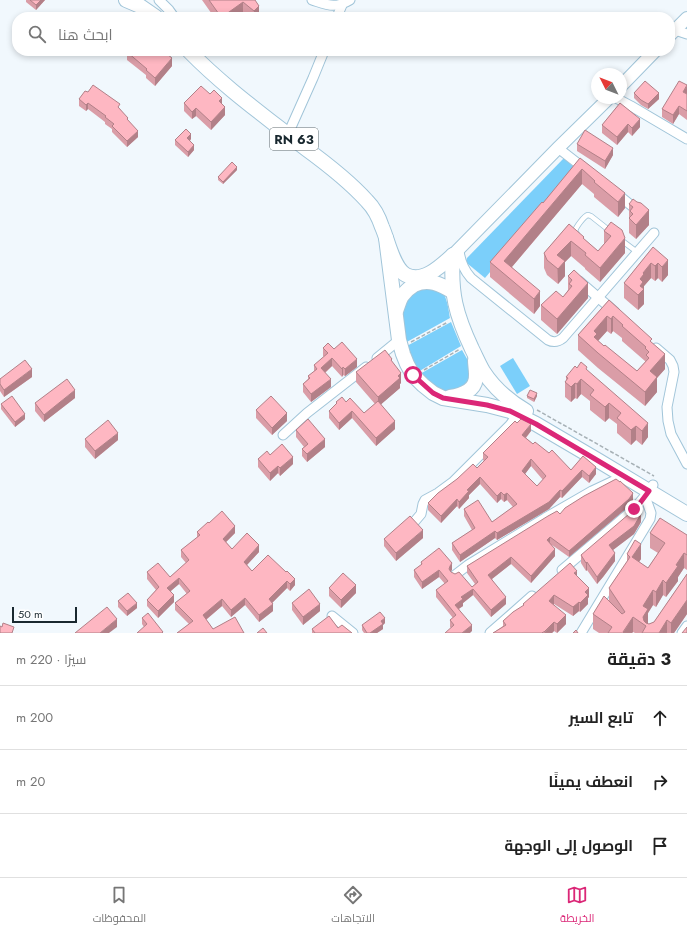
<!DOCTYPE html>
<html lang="ar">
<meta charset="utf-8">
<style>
body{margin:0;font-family:Jost,Cairo,sans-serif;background:#f6f6f6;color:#222;direction:rtl}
.compass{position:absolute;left:591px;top:68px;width:36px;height:36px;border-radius:50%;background:#fff;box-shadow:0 2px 6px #0003;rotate:312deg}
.scale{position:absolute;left:12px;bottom:10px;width:65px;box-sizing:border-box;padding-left:4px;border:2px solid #19282f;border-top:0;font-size:11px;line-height:14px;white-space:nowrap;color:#19282f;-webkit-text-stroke:3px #fff;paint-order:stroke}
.stop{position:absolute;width:12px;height:12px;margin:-9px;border:3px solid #db2777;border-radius:50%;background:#fff}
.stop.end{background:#db2777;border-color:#fff;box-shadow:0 1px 4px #0008}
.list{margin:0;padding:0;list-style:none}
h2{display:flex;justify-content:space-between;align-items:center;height:52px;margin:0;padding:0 16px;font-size:17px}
h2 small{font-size:13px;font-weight:400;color:#767676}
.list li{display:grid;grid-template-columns:26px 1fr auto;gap:12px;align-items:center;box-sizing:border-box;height:64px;padding:0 16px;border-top:1px solid #e0e0e0}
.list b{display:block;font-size:15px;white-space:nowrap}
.list em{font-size:13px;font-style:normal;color:#767676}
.icon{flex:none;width:22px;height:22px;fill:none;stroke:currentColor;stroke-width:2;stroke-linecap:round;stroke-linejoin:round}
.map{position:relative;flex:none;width:687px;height:633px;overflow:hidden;direction:ltr}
.search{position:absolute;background:#fff;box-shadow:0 2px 6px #0003;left:12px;right:12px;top:12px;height:44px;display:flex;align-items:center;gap:10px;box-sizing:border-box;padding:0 14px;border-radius:16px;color:#767676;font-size:15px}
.sheet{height:244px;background:#fff}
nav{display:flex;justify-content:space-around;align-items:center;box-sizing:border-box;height:56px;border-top:1px solid #e0e0e0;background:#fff;font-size:11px;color:#767676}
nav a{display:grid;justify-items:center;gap:2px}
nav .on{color:#db2777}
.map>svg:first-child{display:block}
.green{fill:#7bcffa}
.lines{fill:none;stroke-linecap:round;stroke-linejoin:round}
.lane-casing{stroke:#a1c5d9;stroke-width:6}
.street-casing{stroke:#a1c5d9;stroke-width:11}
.secondary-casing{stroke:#a1c5d9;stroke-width:14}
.primary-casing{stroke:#a1c5d9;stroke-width:16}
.path{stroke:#a7b1b6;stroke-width:1.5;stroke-dasharray:4 2;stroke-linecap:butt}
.lane{stroke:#fff;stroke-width:4.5}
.street{stroke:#fff;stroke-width:9}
.secondary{stroke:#fff;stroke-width:12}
.primary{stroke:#fff;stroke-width:14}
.wall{fill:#da9da7;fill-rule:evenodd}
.shaded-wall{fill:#b28088}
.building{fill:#feb7c2;stroke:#b28088;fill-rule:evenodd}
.route{stroke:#db2777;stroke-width:5}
.labels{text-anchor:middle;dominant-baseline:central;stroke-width:3;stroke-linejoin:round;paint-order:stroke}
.shield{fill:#fff;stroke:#5e686d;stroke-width:1}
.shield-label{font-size:13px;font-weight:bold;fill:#19282f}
</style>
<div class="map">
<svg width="687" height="633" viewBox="0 0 687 633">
<rect width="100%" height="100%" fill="#f1f8fd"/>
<g class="green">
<path d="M564,158L577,170L485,278L468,264C466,262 466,260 467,258Z"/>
<path d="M419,286C424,287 437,289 441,291C447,295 449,312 450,318L405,343L404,338L402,304Z"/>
<polygon points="451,322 461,346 418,372 405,347"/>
<path d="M462,350L471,366L472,371L467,385C462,387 453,392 448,392C440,392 426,379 420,374Z"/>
<polygon points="513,358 530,386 517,394 500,366"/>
</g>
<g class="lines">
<defs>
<g id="lane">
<path d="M577,234L575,231C576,227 584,216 588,215C589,215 590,216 591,216L610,231"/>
<polyline points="621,240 637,252"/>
</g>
<g id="street">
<polyline points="159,0 169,10 174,17"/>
<path d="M312,0C328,5 335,9 350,0"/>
<polyline points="337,17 342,5"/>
<polyline points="675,30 687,34"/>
<polyline points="616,98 631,106 687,139"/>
<polyline points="288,134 313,78 324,51"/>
<polyline points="558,148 585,169"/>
<polyline points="616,193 638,211"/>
<path d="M459,250C460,261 463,269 471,278L548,340C554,343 558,342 563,338L654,233"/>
<polyline points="579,281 615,312"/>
<polyline points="656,348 670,360 673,366 674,372 667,407 668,421 671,434 687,464"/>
<polyline points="377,358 399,340"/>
<polyline points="283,435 307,413 366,367"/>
<polyline points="415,521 421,514 423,504 425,500 438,493 453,482 510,425 520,411"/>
<polyline points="562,570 634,509 645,496 653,485"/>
<polyline points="455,575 468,565 545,518 592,491 624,476"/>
<polyline points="332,616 353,633"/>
<polyline points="490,633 532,596"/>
<polyline points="581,633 650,519 651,513 645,496"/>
<polyline points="682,633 687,626"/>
</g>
<g id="secondary">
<polyline points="670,35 687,18"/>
<polyline points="621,86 655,51"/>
<polyline points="453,255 558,148 609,98"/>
</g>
<g id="primary">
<polyline points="126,0 140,6 156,17"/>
<path d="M189,51C224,87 266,117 305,148C327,164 349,181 367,201C374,208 379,218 382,227C388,240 393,268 406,275C423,284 442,265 453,255"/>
<polyline points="386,238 399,340 403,354 407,364 413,375 423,385 433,393 443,398 487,405 510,411 536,424 599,461 687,514"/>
<path d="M453,255C450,293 456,315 472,349C476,357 479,364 483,371C494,388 509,401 526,411"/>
<path d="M396,311C398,306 399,301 402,296C405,292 409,288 414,285C428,278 441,284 453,292"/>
<path d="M450,397C463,395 477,390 476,374C476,369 475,365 475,360"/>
</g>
</defs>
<use href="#lane" class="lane-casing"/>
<use href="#street" class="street-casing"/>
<use href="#secondary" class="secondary-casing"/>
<use href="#primary" class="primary-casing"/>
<g class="path">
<polyline points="411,342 448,322"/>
<polyline points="424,370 460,349"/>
<polyline points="537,410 654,476"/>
</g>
<use href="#lane" class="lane"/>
<use href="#street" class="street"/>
<use href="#secondary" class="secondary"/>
<use href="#primary" class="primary"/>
</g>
<g class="wall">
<polygon points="26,0 45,0 36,10 26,2"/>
<polygon points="202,0 255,0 259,16 258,17 249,17 243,12 237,17 214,17"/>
<polygon points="127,52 172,66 155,86 146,78 146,75 127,60"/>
<polygon points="687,85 687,120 679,114 673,124 662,117 662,109"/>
<polygon points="88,92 120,109 128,121 138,137 127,147 112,132 112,129 105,124 105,122 88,109 86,111 79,106 79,99"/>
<polygon points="634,93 659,99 648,109 641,105 634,98"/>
<polygon points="210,94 222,104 225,115 211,130 196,116 192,119 184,111 184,103"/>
<polygon points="620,103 640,127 632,136 628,132 617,145 602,133 602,125"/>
<polygon points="191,139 190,141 194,150 188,157 175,145 175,140"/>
<polygon points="577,144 613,155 605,169 577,151"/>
<polygon points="580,158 625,208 618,217 594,197 594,194 582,184 512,267 540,306 534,314 490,277 490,262 543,203"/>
<polygon points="237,170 223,184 218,180 218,177"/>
<polygon points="629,204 649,210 649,225 636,239 629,233"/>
<polygon points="611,222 625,253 600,282 585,269 585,268 571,256 565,262 565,276 558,284 547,275 544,268 544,253 569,224 584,239 598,251 604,244 604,231"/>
<polygon points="653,247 668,275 662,282 658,278 655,281 651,278 644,286 644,304 638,310 624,298 624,283"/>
<polygon points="574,270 588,298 557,334 541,320 541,305 563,297 568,290 568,276"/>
<path d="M609,300L652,343L665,369L657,378V392L645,406L598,368L578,350V335ZM607,331L611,334L613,331L622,338V341L645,361V362L637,371L598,341Z"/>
<polygon points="323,348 334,349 357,367 345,376 343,375 342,377 332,366 325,373 331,387 311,402 303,392 303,384 308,379 308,376 314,372 314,365 324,357 323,356"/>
<polygon points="392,362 401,383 400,384 400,388 381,404 395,429 376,446 352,418 339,430 329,418 329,411 336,404 336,402 346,402 364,413 375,404 356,382 356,372"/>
<polygon points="577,368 587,371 648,437 642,445 636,440 631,445 617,433 617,424 609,418 605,422 590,410 590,401 581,394 577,399 575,398 571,402 565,397 565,382 566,381 566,377"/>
<polygon points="32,377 4,397 0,391 0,379"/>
<polygon points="527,396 537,396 534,402 527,398"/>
<polygon points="75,398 44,422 35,411 35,403"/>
<polygon points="1,404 25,419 15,427 1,409"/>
<polygon points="256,410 287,421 272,435 256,418"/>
<path d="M517,423L531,431L526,438L533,444L549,453L571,470L583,456L596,474L589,483L582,477L562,498L560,497L549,509L497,540L495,538L460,562L452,550V543L472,530L464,516V509L492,522L513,507L507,500L504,502L501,499L497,503L480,484L469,495V498L459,509L457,506L441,523L428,510V503L477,468L484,461L483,460V453ZM531,466L543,480L537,486L525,474Z"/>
<polygon points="296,430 325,447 307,462 302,456 302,449 304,447 296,437"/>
<polygon points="85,439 118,440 95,459 85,447"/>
<polygon points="270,455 293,464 280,476 278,473 270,481 258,467 258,459"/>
<polygon points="633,500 629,506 569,557 552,545 555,556 531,583 511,564 492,579 506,604 491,617 473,595 463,603 463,606 459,609 472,631 451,628 450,627 450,620 453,618 436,597 436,590 445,584 439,577 422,589 414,577 414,570 421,565 421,562 452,570 450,572 472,587 475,584 467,573 467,566 560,514"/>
<polygon points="641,522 634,534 613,550 615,561 603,577 597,584 587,570 586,571 581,563 581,555"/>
<polygon points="209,523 235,533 226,542 232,549 259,552 247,565 252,571 268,555 295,585 290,591 287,588 272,603 273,611 259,622 245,605 231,617 222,606 206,620 213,629 244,633 177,633 189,624 175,610 175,603 187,594 179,584 171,591 174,602 158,618 147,606 147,600 156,590 147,579 147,572 170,577 186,563 181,557 181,550 197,538 197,532"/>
<polygon points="650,533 687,535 687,570 684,568 678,577 678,581 666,597 663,595 656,607 653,605 648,613 648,624 649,624 654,622 687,574 687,614 674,633 635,633 633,632 632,633 599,633 593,629 593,614 609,601 609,588 627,562 627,554 641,559 639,562 648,568 658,553 650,548"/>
<polygon points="423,538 396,561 384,546 384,539"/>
<polygon points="577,576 589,597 588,598 588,604 580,612 579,611 573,616 554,604 554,605 566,624 557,633 554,631 552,633 493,633 503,626 503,621 523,606 523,604"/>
<polygon points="329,588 356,593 341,608 329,596"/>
<polygon points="118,601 137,608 127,616 118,607"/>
<polygon points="292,603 320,611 303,625 292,610"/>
<polygon points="142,618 163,633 144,627 142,624"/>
<polygon points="385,623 383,625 383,629 377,633 364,633 362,630 362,625"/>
<polygon points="338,628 352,633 312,633 312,629"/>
</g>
<g class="shaded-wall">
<polygon points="41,0 45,0 36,10 36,5"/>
<polygon points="243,2 243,12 237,17 222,17"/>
<polygon points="259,6 259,16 258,17 254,17 254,11"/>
<polygon points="172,58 172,66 155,86 155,78"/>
<polygon points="687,86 687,94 683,92"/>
<polygon points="659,93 659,99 648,109 648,104"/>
<polygon points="222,98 222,106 219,101"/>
<polygon points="88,103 88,109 86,111 86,105"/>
<polygon points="679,106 679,114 673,124 673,115"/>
<polygon points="225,107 225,115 211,130 211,122"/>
<polygon points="196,108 196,116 192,119 192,112"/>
<polygon points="640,119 640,127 632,136 632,128"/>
<polygon points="628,124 628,132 617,145 617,137"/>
<polygon points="138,131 138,137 127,147 127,141"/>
<polygon points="191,134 191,139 187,143 187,138"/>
<polygon points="194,145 194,150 188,157 188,152"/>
<polygon points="613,148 613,155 605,169 605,161"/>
<polygon points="237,167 237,170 223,184 223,182"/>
<polygon points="582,169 582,184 505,275 504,261"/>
<polygon points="625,193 625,208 618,217 618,202"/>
<polygon points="649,210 649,225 636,239 636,225"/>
<polygon points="625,238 625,253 600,282 600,268"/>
<polygon points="571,241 571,256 565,262 565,276 558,284 557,255"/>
<polygon points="668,260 668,275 662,282 662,267"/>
<polygon points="651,263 651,278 644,286 644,304 638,310 638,295 640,279 643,273"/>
<polygon points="658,263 658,278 655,281 655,266"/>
<polygon points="588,283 588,298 557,334 557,319"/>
<polygon points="540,291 540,306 534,314 534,299"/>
<polygon points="607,316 607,331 597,342 594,349 594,331"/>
<polygon points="613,316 613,331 611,334 611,319"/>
<polygon points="665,354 665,369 657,378 657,392 645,406 645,392 650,371"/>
<polygon points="332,358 332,366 321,376 321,368"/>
<polygon points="357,359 357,367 345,376 345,369"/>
<polygon points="343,367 343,375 342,377 342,369"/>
<polygon points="32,369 32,377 4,397 4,390"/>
<polygon points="401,373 401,383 400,384 400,388 378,407 378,397"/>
<polygon points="331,379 331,387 311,402 311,394"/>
<polygon points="581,379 581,394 577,399 577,384"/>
<polygon points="575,383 575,398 571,402 571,387"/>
<polygon points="75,390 75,398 44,422 44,415"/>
<polygon points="537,393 537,396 534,402 534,399"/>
<polygon points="609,403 609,418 605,422 605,407"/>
<polygon points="352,411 352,418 339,430 339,423"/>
<polygon points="287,413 287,421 272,435 272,428"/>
<polygon points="25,414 25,419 15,427 15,422"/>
<polygon points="395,421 395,429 376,446 376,438"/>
<polygon points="648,423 648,437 642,445 642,431"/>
<polygon points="531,424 531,431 522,442 522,435"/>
<polygon points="636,426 636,440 631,445 631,430"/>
<polygon points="118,433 118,440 95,459 95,451"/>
<polygon points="325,439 325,447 307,462 307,454"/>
<polygon points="293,457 293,464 280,476 280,468"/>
<polygon points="531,459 531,466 522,478 522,471"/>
<polygon points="278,466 278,473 270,481 270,473"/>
<polygon points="596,467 596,474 589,483 589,476"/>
<polygon points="582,470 582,477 562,498 562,491"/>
<polygon points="480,477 480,484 469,495 469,498 459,509 459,502 467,490"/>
<polygon points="560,490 560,497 549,509 497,540 497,533"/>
<polygon points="501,492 501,499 497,503 497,496"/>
<polygon points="507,493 507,500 504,502 504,495"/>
<polygon points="633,493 633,500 629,506 569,557 569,551"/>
<polygon points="457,499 457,506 441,523 441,516"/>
<polygon points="641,514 641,522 634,534 609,553 609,545"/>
<polygon points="235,526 235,533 223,545 223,539"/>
<polygon points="423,530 423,538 396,561 396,553"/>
<polygon points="495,531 495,538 460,562 460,555"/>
<polygon points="550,537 550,544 547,540"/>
<polygon points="641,544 641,559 632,572 632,557"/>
<polygon points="259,545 259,552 244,568 244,562"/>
<polygon points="555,549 555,556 531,583 531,576"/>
<polygon points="615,553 615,561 603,577 597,584 597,577"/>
<polygon points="684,553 684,568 678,577 678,581 666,597 666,583 676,565"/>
<polygon points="511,557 511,564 488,582 488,575"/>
<polygon points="587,562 587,570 586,571 586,563"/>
<polygon points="452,563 452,570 450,572 449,569 450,566"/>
<polygon points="439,570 439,577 422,589 422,582"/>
<polygon points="577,571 577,580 574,573"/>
<polygon points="179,578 179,584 167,594 167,588"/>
<polygon points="295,579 295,585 290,591 290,584"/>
<polygon points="663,580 663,595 656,607 656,592"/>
<polygon points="287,581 287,588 269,606 269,599"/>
<polygon points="356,585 356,593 341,608 341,600"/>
<polygon points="589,588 589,597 588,598 588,604 580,612 580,603 585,592"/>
<polygon points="473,589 473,595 463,603 463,606 455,611 455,605 461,597"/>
<polygon points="653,590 653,605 648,613 648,624 646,626 643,623 643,606"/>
<polygon points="174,595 174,602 158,618 158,611"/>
<polygon points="554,595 554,604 549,610 549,601"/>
<polygon points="506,597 506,604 491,617 491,610"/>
<polygon points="245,598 245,605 231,617 231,610"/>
<polygon points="222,599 222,606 203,622 203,615"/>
<polygon points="687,600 687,614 674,633 671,633 671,623"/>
<polygon points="579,602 579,611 573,616 573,607"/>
<polygon points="137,603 137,608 127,616 127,611"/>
<polygon points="273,604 273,611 259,622 259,615"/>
<polygon points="320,604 320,611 303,625 303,617"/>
<polygon points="566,615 566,624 557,633 557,624"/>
<polygon points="633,617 633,632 632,633 623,633"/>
<polygon points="385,618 385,623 383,625 383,629 377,633 370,633 381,621"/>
<polygon points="117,619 117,627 109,633 100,633"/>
<polygon points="667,620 667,633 659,633"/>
<polygon points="554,622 554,631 552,633 544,633"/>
<polygon points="472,625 472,631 470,633 462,633"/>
</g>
<g class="building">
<polygon points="30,0 41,0 36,5"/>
<polygon points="209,0 255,0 259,6 254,11 243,2 222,17 221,17"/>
<polygon points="128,51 163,51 172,58 155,78 146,70 147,69 127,52"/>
<polygon points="645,81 659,93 648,104 641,100 634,93"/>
<polygon points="679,81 687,85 683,92 687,94 687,111 679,106 673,115 662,109"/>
<polygon points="93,85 120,104 118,107 128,118 127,119 138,131 127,141 112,126 114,124 105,117 106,116 88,103 86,105 79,99 85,91 88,92"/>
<polygon points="201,86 210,94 214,90 222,98 219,101 225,107 211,122 196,108 192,112 184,103"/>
<polygon points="620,103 640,119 632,128 628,124 617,137 602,125"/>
<polygon points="186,129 191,134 187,138 194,145 188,152 175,140"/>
<polygon points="585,130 613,148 605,161 577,144"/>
<polygon points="580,158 625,193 618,202 594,182 595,181 582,169 504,261 540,291 534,299 490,262 542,202 543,203"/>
<polygon points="232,162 237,167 223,182 218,177"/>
<polygon points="633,199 637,202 641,203 649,210 636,225 629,218 633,214 630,211 633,207 629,204"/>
<polygon points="611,222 622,230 625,238 600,268 585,255 586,253 571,241 557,255 565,261 558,269 547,260 544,253 569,224 584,237 583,238 598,251 611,236 604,231"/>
<polygon points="653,247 668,260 662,267 658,263 655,266 651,263 643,273 644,274 640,279 643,282 640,286 644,289 638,295 624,283"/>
<polygon points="574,270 588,283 557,319 541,305 556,291 563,297 572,286 569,284 572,280 568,276"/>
<path d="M609,300L652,339L650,341L665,354L650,371L657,377L645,392L598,353L578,335ZM607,316L611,319L613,316L623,325L622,326L646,347L645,348L649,352L646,355L649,358L637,371L605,345L604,346L594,337L597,334L594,331Z"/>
<polygon points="342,342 357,359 345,369 343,367 342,369 332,358 321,368 331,379 311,394 303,384 310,378 308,376 317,369 314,365 328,353 323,348 328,343 334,349"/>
<polygon points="385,350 392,359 391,360 401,373 398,376 400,378 378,397 356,372"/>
<polygon points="25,360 32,369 4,390 0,384 0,379"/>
<polygon points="581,362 587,367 586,369 648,423 642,431 636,426 631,430 617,418 621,413 609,403 605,407 590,395 594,390 581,379 577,384 575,383 571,387 565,382 568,378 566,377 575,366 577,368"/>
<polygon points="67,379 75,390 44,415 35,403"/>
<polygon points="530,390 537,393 534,399 527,396"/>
<polygon points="12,396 25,414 15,422 1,404"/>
<polygon points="271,396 287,413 272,428 256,410"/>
<polygon points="342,397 346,402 350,398 364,413 378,401 395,421 376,438 352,411 339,423 329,411 337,403 336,402"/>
<polygon points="308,419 325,439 307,454 302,449 308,444 296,430"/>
<path d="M521,419L531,424L522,435L533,444L535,442L549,453L552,450L571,470L583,456L596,467L589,476L582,470L562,491L560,490L549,502L497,533L495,531L460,555L452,543L475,528L464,509L478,500L492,522L517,504L507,493L504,495L501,492L497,496L480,477L467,490L469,491L459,502L457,499L441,516L428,503L438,493L457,479L473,464L477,468L488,457L483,453L515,421L517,423ZM531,459L546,476L537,486L522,471Z"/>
<polygon points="108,420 118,433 95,451 85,439"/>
<polygon points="282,444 293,457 280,468 278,466 270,473 258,459 267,451 270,455"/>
<polygon points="616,479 620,482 620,481 633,493 629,499 569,551 550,537 547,540 555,549 531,576 511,557 488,575 506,597 491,610 473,589 461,597 463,599 455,605 472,625 462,633 445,633 454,625 450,620 456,615 436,590 448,581 439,570 422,582 414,570 422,564 421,562 439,548 452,563 450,566 449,569 451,572 455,574 459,572 472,587 478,582 467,566 548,516 557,511 560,514 565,508 584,496"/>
<polygon points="636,508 641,514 634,526 609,545 615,553 597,577 587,562 586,563 581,555"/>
<polygon points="222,511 235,526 223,539 232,549 247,533 259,545 244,562 252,571 268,555 286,572 287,571 295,579 290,584 287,581 269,599 273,604 259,615 245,598 231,610 222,599 203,615 213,629 235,617 244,633 177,633 193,621 175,603 190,591 179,578 167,588 174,595 158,611 147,600 159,587 147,572 158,563 170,577 189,560 181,550 200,535 197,532 208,522 209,523"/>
<polygon points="410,516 423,530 396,553 384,539"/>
<polygon points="660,518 687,535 687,555 684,553 676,565 678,566 666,583 663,580 656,592 653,590 643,606 648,609 643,617 644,621 646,623 649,624 654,622 687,574 687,600 671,623 667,620 659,633 642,633 646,626 633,617 623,632 624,633 608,633 612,627 593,614 604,596 622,614 625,612 609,588 630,557 627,554 635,540 641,544 632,557 648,568 665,543 650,533"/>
<polygon points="570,563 577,571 574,573 589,588 585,592 588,595 580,603 579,602 573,607 554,595 549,601 566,615 557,624 554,622 544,632 543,632 542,633 493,633 506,625 503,621 513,612 524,605 523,604"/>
<polygon points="343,573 356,585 341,600 329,588"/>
<polygon points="309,589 320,604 303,617 292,603"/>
<polygon points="128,593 137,603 127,611 118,601"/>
<polygon points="107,607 117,619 100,633 75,633"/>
<polygon points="380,612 385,618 381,621 383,624 370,633 367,633 362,625"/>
<polygon points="148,613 163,632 162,633 137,633 147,624 142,618"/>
<polygon points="329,616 338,628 342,625 352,633 315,633 312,629"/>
<polygon points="3,623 14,627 12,633 0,633 0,626 2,627"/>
<polygon points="687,627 687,633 682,633"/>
<polygon points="263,628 267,633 257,633"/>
<polygon points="576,630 578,633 573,633"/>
</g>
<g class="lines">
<polyline class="route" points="413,375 433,393 443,398 487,405 510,411 536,424 649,491 640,503 634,509"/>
</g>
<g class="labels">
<rect class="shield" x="270" y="128" width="48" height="22" rx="3"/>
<g class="shield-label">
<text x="294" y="139">RN 63</text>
</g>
</g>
</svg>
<svg class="compass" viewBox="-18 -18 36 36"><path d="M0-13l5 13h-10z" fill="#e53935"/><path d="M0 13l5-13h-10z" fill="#767676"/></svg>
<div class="scale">50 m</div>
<div class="stop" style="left:413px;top:375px"></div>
<div class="stop end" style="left:634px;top:509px"></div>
<div class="search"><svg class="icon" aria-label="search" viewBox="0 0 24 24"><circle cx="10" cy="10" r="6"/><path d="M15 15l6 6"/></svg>ابحث هنا</div>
</div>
<section class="sheet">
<h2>3 دقيقة<small>سيرًا · 220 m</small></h2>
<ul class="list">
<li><svg class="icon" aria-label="ahead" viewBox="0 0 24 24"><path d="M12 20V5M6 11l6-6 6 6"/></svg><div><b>تابع السير</b></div><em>200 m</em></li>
<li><svg class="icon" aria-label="right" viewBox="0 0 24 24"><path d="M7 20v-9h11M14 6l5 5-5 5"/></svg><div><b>انعطف يمينًا</b></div><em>20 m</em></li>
<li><svg class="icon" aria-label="arrive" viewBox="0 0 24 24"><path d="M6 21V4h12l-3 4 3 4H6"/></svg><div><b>الوصول إلى الوجهة</b></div></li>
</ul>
</section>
<nav>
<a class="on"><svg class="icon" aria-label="map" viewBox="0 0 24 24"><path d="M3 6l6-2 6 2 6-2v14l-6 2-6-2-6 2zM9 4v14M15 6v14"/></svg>الخريطة</a>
<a><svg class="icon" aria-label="directions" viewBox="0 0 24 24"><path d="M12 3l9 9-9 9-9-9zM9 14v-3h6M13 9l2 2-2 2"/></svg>الاتجاهات</a>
<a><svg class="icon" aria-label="saved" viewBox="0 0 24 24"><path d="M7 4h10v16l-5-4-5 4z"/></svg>المحفوظات</a>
</nav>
